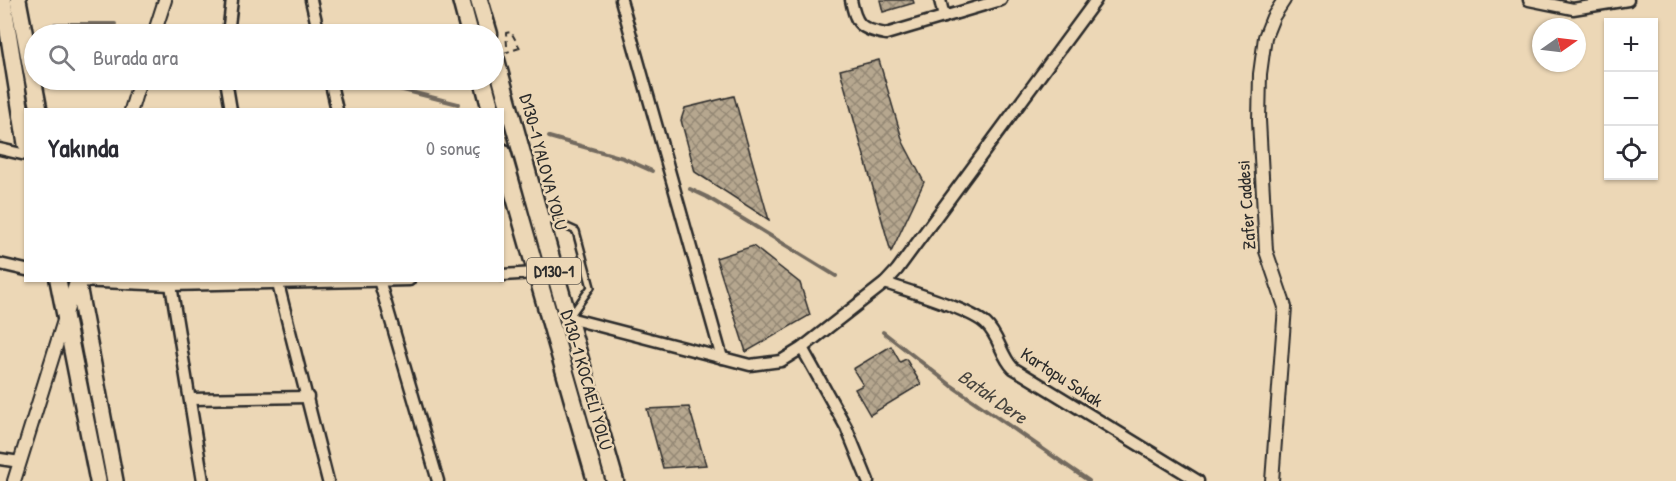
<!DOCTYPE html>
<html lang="tr">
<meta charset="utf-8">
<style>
body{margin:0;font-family:"Patrick Hand",sans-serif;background:#f7f7f7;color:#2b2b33}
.controls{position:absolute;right:18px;top:18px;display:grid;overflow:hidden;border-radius:0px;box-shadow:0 2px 4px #0004}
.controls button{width:54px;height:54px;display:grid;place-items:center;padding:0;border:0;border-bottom:2px solid #e1e1e2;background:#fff;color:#2b2b33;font:30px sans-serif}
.compass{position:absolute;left:1532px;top:18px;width:54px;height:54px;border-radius:50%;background:#fff;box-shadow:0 2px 4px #0004;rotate:76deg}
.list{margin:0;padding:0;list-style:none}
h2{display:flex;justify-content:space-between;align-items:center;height:78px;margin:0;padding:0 24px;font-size:26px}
h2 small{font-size:20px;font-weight:400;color:#7c7c81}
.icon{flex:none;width:33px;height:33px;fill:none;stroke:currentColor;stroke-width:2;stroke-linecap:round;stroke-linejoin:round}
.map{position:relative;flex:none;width:1676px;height:481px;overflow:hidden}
.search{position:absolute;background:#fff;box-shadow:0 2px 4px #0004;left:24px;top:24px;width:480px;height:66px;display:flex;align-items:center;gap:15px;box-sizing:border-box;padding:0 21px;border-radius:33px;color:#7c7c81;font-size:22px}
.panel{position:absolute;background:#fff;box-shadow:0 2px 4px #0004;left:24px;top:108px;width:480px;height:174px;border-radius:0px}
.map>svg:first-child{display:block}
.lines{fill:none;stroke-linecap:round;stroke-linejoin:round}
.stream{stroke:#736b5f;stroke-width:4}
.building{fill:url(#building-cross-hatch);stroke:#2b2b2b;stroke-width:1.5}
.service-casing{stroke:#2b2b2b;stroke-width:10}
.minor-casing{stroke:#2b2b2b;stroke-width:15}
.tertiary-casing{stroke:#2b2b2b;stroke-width:16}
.secondary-casing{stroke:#2b2b2b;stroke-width:20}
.trunk-casing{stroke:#2b2b2b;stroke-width:21}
.path{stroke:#2b2b2b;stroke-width:2;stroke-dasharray:6 4.5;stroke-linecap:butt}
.service{stroke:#ecd7b6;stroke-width:5}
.minor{stroke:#ecd7b6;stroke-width:10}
.tertiary{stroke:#ecd7b6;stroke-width:12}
.secondary{stroke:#ecd7b6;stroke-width:15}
.trunk{stroke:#ecd7b6;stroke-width:16}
.path-bridge{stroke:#2b2b2b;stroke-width:2;stroke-dasharray:6 4.5;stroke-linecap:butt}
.labels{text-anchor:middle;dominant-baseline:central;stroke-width:5;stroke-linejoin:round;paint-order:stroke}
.shield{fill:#ecd7b6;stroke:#655f55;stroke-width:1.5}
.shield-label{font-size:16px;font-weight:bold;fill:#2b2b2b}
.street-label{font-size:18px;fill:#2b2b2b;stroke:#ecd7b6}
.water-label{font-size:20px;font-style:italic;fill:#494640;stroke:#ecd7b6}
</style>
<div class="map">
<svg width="1676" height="481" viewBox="0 0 1676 481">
<defs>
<pattern id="building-cross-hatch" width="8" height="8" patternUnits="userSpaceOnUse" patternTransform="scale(1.5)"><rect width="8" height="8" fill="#b6a78f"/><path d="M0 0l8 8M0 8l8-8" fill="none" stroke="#948875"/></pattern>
</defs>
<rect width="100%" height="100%" fill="#ecd7b6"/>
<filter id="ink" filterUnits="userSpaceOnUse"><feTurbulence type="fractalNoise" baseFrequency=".0167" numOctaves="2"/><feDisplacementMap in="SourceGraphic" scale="12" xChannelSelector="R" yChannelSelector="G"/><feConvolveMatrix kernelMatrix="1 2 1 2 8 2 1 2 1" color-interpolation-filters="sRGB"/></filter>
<g filter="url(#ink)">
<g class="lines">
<g class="stream">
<polyline points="55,24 115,24"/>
<polyline points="189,34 190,34"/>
<polyline points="364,80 458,104"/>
<polyline points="549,137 623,158 652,171"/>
<polyline points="690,189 707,197 836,276"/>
<polyline points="883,332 952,386 1089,481"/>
</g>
</g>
<g class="building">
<polygon points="880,0 913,0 914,3 883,12"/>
<polygon points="879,60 903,142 924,182 891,252 840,70"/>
<polygon points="734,96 769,220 695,172 681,120 685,108"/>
<polygon points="753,246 800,283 810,315 746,352 716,258"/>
<polygon points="891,346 900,362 906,359 921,384 870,415 855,389 863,385 853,369"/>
<polygon points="689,407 706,465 663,468 647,409"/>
</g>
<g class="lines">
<defs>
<polyline id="service" points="543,216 576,231 591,287 571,315"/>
<g id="minor">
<polyline points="311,0 319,34"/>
<polyline points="621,0 722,358"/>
<path d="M851,0C856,25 860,29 886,34L1001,0"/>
<polyline points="940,0 944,17"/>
<polyline points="1529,0 1573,9 1628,0"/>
<polyline points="228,34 232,0"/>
<polyline points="226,80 231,110"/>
<polyline points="330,80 337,110"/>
<polyline points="0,149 26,155"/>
<polyline points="0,264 26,270"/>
<polyline points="502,275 536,273"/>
<polyline points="277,280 328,481"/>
<polyline points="379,280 438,481"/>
<polyline points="77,281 171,285 409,280"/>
<path d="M885,283C908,291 970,309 986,324C999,336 1001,356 1013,368L1198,481"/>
<polyline points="171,285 203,481"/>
<polyline points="569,318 750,365 781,361 802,348 885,283 897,270 1096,0"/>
<polyline points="802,348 846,427 868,481"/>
<polyline points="191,399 308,397"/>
<polyline points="0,459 20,462"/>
</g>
<g id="tertiary">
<polyline points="154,34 165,0"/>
<polyline points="131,110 140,80"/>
<polyline points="14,481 76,282"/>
<polyline points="1272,481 1285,307 1266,251 1259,120 1260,74 1265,37 1273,17 1284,0"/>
</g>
<g id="secondary">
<polyline points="3,0 26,144"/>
<polyline points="18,0 39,110"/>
<polyline points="58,280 98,481"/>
<polyline points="77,280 115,481"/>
</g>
<g id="trunk">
<polyline points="461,0 470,34"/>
<polyline points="479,0 489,34"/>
<polyline points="496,60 556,276 615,481"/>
<polyline points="483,80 491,110"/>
<polyline points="502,152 596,481"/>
</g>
</defs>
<use href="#service" class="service-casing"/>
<use href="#minor" class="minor-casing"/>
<use href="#tertiary" class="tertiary-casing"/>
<use href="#secondary" class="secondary-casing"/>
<use href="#trunk" class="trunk-casing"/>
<g class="path">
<polyline points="507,46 506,33 511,32 520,48"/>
<polyline points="463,80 464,82 467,82 467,80"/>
</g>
<use href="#service" class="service"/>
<use href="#minor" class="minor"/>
<use href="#tertiary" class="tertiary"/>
<use href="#secondary" class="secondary"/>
<use href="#trunk" class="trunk"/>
<polyline class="path-bridge" points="494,56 520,48"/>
</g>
</g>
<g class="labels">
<rect class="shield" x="527" y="258" width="54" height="26" rx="4.5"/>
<g class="shield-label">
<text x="554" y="271">D130-1</text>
</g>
<g class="street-label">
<text transform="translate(544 162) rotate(75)">D130-1 YALOVA YOLU</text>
<text transform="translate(1246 205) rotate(-94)">Zafer Caddesi</text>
<text transform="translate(1062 377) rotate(33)">Kartopu Sokak</text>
<text transform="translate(587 380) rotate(74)">D130-1 KOCAELİ YOLU</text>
</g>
<g class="water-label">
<text transform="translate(993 396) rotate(35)">Batak Dere</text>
</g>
</g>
</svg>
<div class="controls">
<button>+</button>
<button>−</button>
<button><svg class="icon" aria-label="locate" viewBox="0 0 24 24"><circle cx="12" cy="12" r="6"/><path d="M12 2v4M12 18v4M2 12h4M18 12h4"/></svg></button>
</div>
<svg class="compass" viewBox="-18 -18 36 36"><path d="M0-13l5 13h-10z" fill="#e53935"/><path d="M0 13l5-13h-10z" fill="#7c7c81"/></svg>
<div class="search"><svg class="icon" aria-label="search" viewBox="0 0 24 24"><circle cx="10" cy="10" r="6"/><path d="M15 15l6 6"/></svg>Burada ara</div>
<section class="panel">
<h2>Yakında<small>0 sonuç</small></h2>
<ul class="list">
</ul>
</section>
</div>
